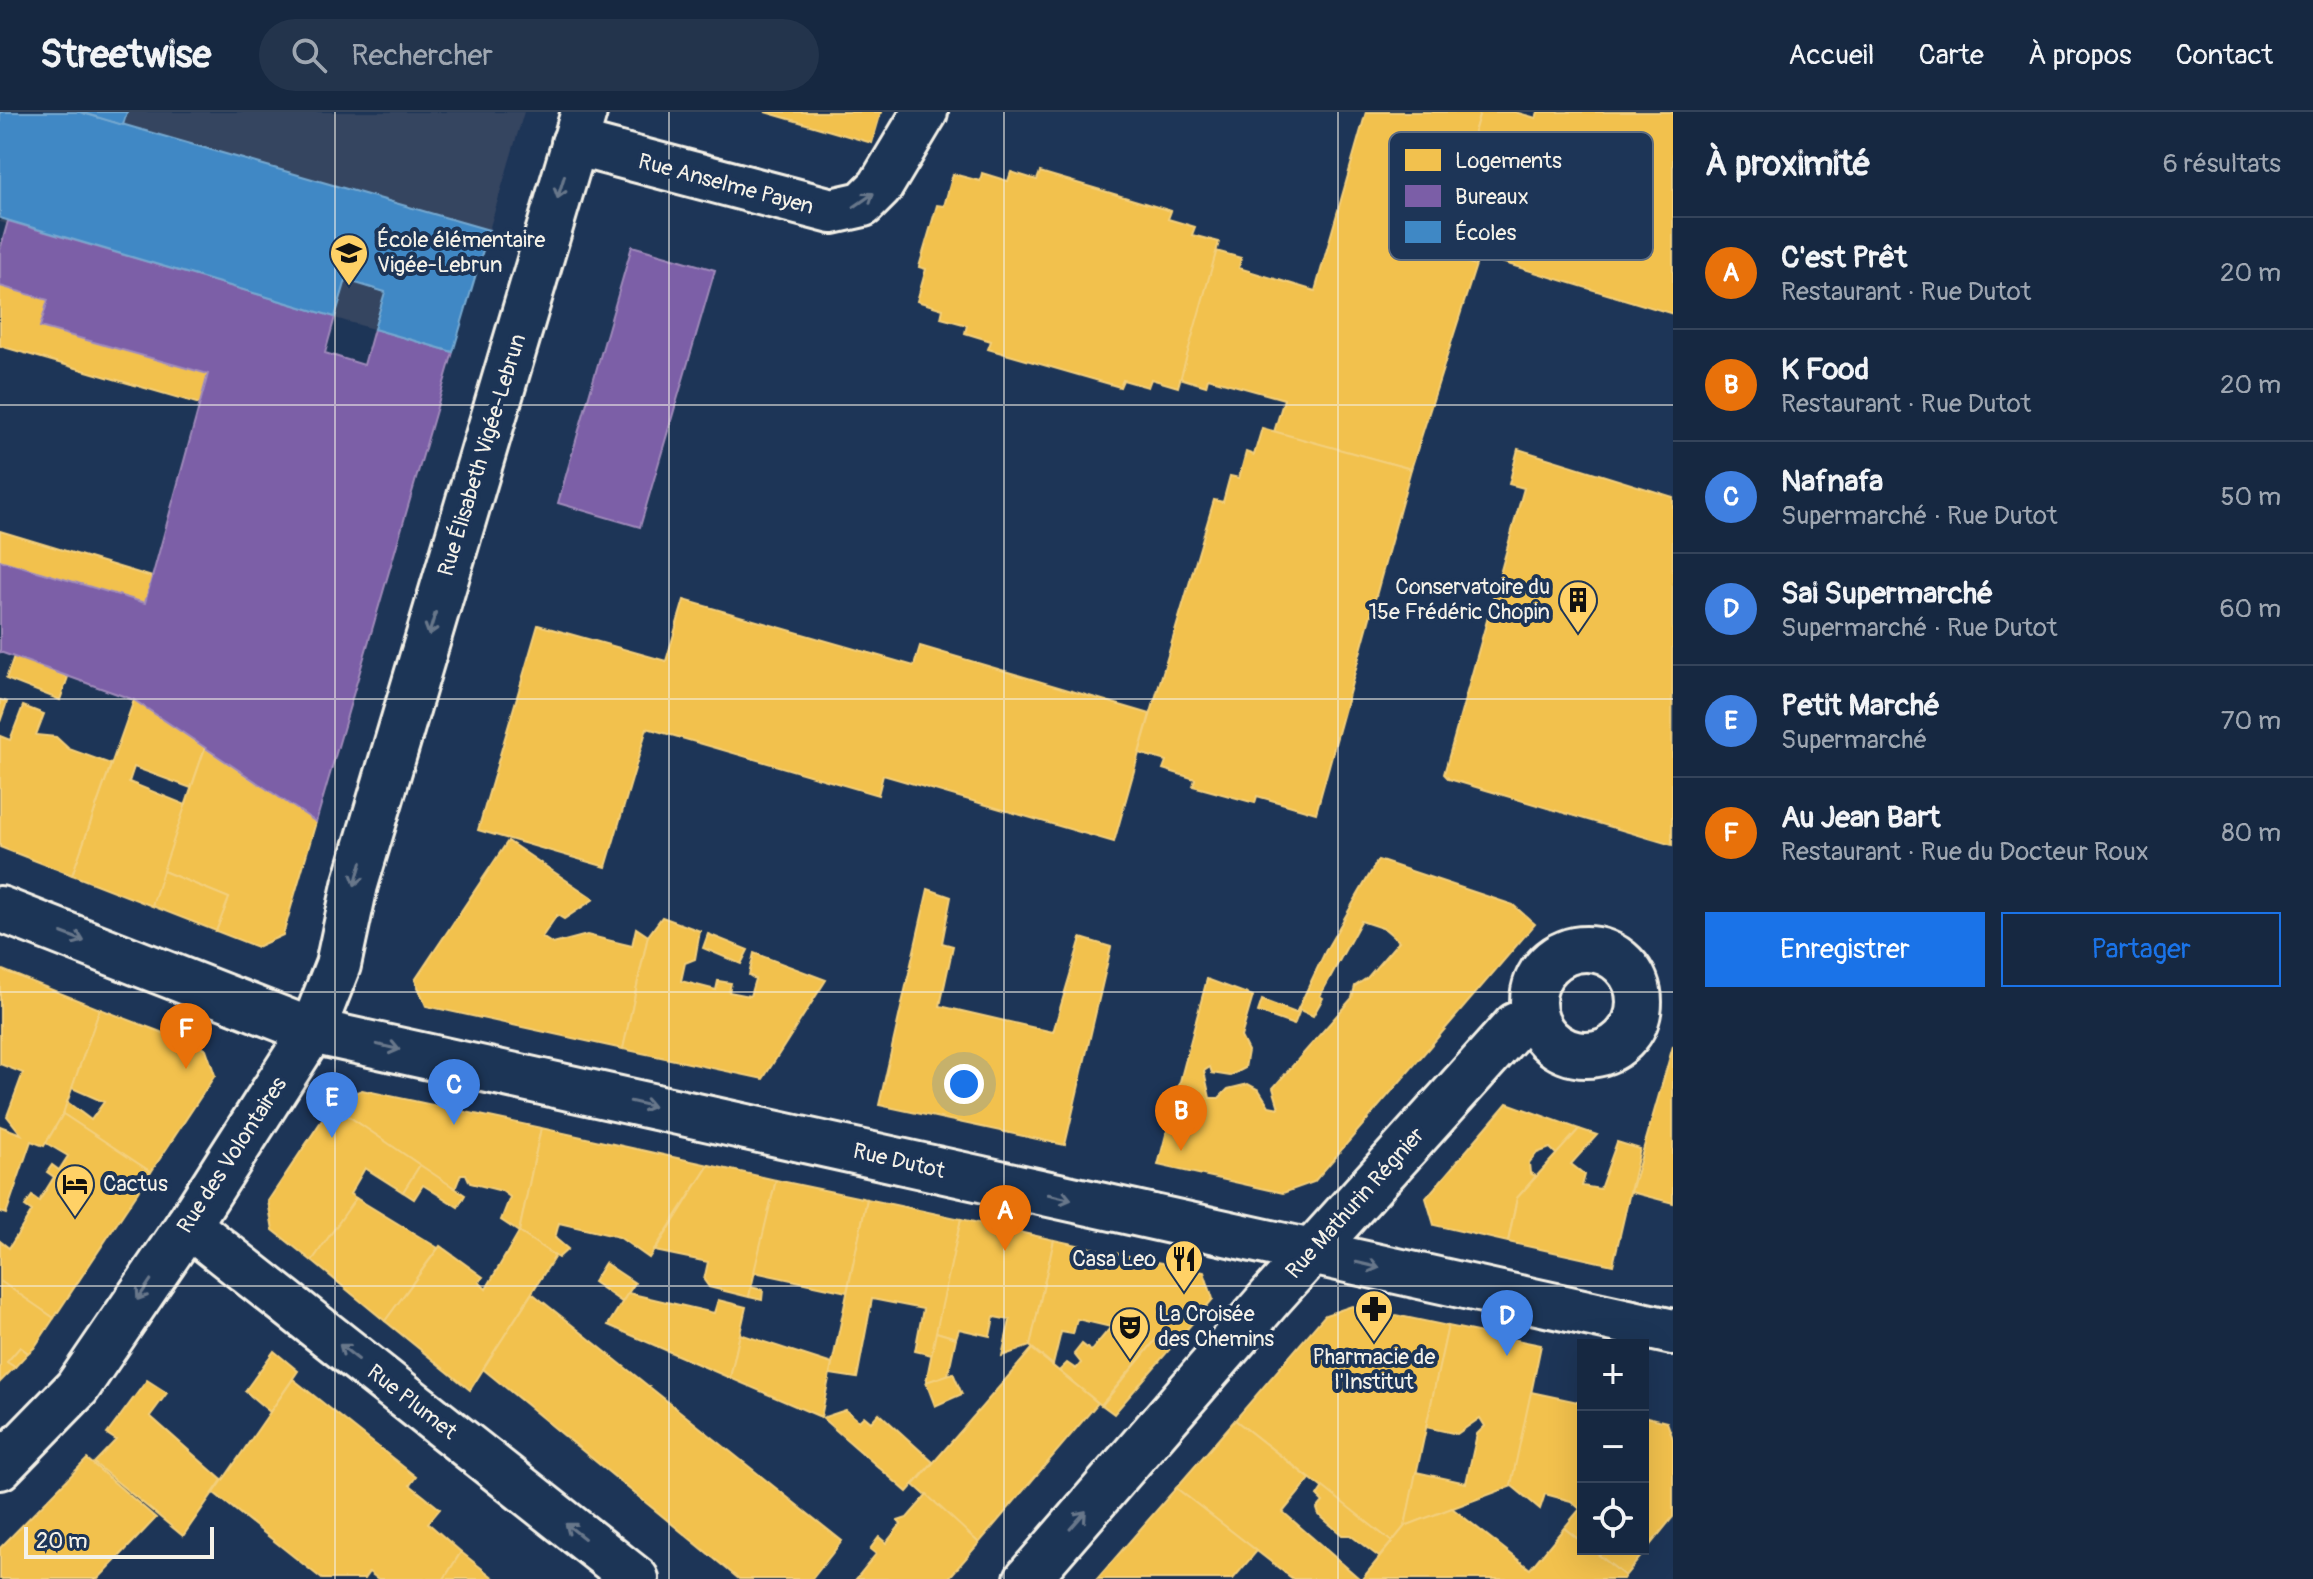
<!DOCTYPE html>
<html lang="fr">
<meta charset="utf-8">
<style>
body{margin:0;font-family:Pangolin,sans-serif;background:#23344c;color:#f1f3f6}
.controls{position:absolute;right:24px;bottom:24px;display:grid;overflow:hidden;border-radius:0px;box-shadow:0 8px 32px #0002}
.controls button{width:72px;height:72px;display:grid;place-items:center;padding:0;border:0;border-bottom:2px solid #35445a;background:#162841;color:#f1f3f6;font:40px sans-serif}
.scale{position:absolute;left:24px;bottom:20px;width:190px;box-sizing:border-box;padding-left:8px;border:4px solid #f4f1e8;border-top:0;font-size:22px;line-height:28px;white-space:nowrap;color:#f4f1e8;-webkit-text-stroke:6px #1d3557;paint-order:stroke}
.you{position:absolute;left:964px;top:972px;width:28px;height:28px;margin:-20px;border:6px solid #fff;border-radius:50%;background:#1a73e8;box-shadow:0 0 0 12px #1a73e833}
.badge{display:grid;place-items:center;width:52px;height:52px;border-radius:50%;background:#1a73e8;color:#fff;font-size:26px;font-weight:700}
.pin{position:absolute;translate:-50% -66px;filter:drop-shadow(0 2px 4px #0008)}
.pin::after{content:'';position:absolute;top:42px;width:28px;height:24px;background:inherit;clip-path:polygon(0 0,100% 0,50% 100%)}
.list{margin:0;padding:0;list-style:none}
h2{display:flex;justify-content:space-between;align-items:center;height:104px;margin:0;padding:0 32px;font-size:34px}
h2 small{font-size:26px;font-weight:400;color:#9ea6b1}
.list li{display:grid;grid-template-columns:52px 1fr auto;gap:24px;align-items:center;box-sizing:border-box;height:112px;padding:0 32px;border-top:2px solid #35445a}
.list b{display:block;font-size:30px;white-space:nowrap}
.list p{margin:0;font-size:26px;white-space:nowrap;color:#9ea6b1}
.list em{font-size:26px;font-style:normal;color:#9ea6b1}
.actions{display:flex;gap:16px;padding:24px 32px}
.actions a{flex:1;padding:18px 0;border:2px solid #1a73e8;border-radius:0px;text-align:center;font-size:28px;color:#1a73e8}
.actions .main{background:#1a73e8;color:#fff}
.icon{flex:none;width:44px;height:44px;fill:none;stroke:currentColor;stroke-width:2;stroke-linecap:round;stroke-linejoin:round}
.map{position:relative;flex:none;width:1673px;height:1467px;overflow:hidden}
header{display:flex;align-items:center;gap:48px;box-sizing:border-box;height:112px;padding:0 40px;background:#162841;border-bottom:2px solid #35445a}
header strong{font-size:38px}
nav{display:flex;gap:44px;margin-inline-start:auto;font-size:28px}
.search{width:560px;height:72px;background:#23344c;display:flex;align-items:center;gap:20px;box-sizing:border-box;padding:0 28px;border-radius:44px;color:#9ea6b1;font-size:30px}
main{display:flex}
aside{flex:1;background:#162841}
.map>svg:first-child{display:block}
.built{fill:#344460}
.homes{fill:#f2c14e;stroke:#f3cf7c;stroke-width:2}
.offices{fill:#7b5ea7;stroke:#9f8aba;stroke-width:2}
.schools{fill:#3f88c5;stroke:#75a8d0;stroke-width:2}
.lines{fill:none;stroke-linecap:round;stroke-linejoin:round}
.minor-casing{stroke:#f4f1e8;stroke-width:50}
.tertiary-casing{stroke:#f4f1e8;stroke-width:50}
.minor{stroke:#1d3557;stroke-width:44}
.tertiary{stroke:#1d3557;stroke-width:44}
.oneway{stroke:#68778a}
.grid{fill:none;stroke:#f4f1e8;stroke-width:2;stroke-opacity:0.55}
.labels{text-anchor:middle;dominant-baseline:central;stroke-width:8;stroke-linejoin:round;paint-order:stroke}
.street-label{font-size:22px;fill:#f4f1e8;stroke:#1d3557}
.poi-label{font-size:22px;fill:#f4f1e8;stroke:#1d3557;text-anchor:start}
.key{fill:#1d3557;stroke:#5e6d82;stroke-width:2}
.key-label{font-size:22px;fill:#f4f1e8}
</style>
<header>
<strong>Streetwise</strong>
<div class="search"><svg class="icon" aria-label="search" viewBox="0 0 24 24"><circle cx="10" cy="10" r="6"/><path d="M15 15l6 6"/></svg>Rechercher</div>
<nav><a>Accueil</a><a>Carte</a><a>À propos</a><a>Contact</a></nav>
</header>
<main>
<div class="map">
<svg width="1673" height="1467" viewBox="0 0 1673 1467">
<rect width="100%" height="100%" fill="#1d3557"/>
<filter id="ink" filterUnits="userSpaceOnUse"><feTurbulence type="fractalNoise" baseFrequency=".0125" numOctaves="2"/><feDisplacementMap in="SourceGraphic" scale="16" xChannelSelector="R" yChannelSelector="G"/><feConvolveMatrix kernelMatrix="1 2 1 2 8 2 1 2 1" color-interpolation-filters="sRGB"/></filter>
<g filter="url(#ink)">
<polygon class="built" points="0,0 524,0 453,240 0,110"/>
<g class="homes">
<polygon points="765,0 881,0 872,31"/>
<polygon points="1366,0 1480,0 1439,142 1476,153 1411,357 1274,320 1284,287 1208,266 1206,274 1180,266 1216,139 1241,146 1239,156 1315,179"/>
<polygon points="1480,0 1515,0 1536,6 1538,0 1673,0 1673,202 1491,147 1495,128 1447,114"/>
<polygon points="1011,60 1037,68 1040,60 1171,99 1168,107 1195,115 1192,123 1219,130 1178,275 1151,267 1148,275 1123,268 1120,275 988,237 991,229 965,221 967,213 941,206 943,197 917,189 926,157 919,155 937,93 944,94 953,62 980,69 982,61 1008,69"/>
<polygon points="0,174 48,188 40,215 208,262 200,292 0,234"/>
<polygon points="1262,316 1411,357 1316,701 1257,684 1255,691 1193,674 1195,667 1163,657 1166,649 1139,641 1214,388 1223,390 1230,364 1239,366 1246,340 1254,343"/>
<polygon points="1518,337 1673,385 1672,733 1449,667 1444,662 1524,376 1509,372"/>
<polygon points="0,419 152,465 145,491 0,448"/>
<polygon points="684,488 914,554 920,534 1150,602 1114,730 883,663 878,683 647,616 606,755 478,718 538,513 666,549"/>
<polygon points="14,544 68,565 60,588 6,567"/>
<polygon points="0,588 7,590 0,610"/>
<polygon points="134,588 205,636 191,676 134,655 129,670 186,693 152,794 72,763"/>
<polygon points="23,594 44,602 36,623 56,625 69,637 111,652 72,763 0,735 0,624 10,628"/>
<polygon points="205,636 316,710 283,823 257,835 216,819 229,786 163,759"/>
<polygon points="508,729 594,787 564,807 557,803 542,825 553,832 587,823 632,834 636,816 648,824 623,937 426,894 415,868"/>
<polygon points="1378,748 1513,793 1535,812 1314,1070 1283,1081 1158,1053 1207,867 1253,884 1241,925 1248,939 1245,956 1230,964 1212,961 1210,955 1204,959 1210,986 1219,986 1228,977 1248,972 1259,978 1269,994 1279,996 1273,976 1352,886 1355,874 1367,866 1399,829 1385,817 1361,809 1320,884 1323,886 1313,904 1300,898 1294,913 1258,900 1262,888 1296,901 1326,838"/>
<polygon points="163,759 229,786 216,819 152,794"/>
<polygon points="928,777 951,785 942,831 953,834 940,894 1053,920 1081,826 1111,835 1065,1033 879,993"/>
<polygon points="662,805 700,819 695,847 685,851 681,869 716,878 718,869 731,871 729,880 750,884 755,867 749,863 754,841 826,868 763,967 623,937 648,824"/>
<polygon points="708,822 748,838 741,852 703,836"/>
<polygon points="0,857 100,897 63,1002 44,1034 31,1029 6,1102 0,1100 0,1014 21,1022 7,1004 23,961 0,952"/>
<polygon points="100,897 206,937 215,963 151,1060 63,1002 67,990 91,1008 104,990 72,976"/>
<polygon points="1673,934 1673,1091 1631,1080"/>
<polygon points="362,978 541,1016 519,1120 501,1108 510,1085 502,1079 470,1071 466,1062 461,1062 455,1077 332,993 335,988"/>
<polygon points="1507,991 1579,1017 1557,1043 1550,1036 1537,1041 1529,1051 1530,1061 1536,1064 1517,1086 1508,1130 1434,1113 1426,1086"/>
<polygon points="332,993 420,1053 403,1080 365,1056 350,1082 356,1086 312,1149 273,1118 268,1089"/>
<polygon points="63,1002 151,1060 54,1206 0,1169 0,1129 9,1136 32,1099 25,1094 32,1084 39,1089 54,1065 47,1060 52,1053 59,1058 68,1044 46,1031"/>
<polygon points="541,1016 618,1033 709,1053 649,1146 619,1125 559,1111 555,1126 568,1137 558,1146 519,1120"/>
<polygon points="1579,1017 1597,1023 1571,1052 1585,1063 1582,1074 1600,1077 1617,1030 1640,1037 1613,1153 1508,1130 1517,1086"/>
<polygon points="420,1053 465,1083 458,1095 423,1073 414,1087 403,1080"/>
<polygon points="709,1053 776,1068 749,1185 709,1175 704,1168 708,1150 655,1139"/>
<polygon points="776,1068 867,1087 847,1180 754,1160"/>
<polygon points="356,1086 438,1136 385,1209 312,1149"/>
<polygon points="867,1087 961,1107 932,1243 915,1239 923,1197 872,1187 857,1266 830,1262"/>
<polygon points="961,1107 1054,1128 1030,1234 1002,1244 1010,1208 994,1205 990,1224 959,1217 956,1226 936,1220"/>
<polygon points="519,1120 555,1144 470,1278 385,1209 440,1134 483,1165 479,1170 486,1177"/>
<polygon points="1054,1128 1204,1160 1213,1187 1176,1230 1159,1224 1101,1293 1059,1259 1067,1251 1076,1257 1081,1251 1074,1242 1082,1232 1091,1239 1111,1215 1077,1207 1073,1222 1061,1220 1053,1253 1030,1234"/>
<polygon points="605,1151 635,1171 622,1190 593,1170"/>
<polygon points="0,1169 54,1206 34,1236 28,1241 20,1235 7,1250 15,1255 0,1270"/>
<polygon points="751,1175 763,1178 762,1188 749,1185"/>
<polygon points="532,1181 842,1429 812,1467 739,1467 483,1257"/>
<polygon points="628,1181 714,1201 718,1188 746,1195 730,1266 608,1213"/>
<polygon points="1352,1194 1448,1214 1405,1414 1392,1430 1235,1308 1325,1203"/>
<polygon points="1448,1214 1541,1233 1512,1374 1405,1414 1416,1360 1466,1371 1477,1322 1485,1314 1480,1306 1457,1322 1426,1315"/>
<polygon points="936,1220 956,1226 948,1263 926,1270"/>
<polygon points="740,1222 832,1252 821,1305 730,1266"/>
<polygon points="1159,1224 1176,1230 1114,1302 1102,1293"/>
<polygon points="20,1235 28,1241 15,1255 7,1250"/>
<polygon points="1032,1237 1098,1291 979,1431 914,1373"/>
<polygon points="274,1239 298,1259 270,1300 245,1279"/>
<polygon points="953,1261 962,1282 935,1294 926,1270"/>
<polygon points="293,1267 416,1365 410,1373 440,1397 428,1411 461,1440 444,1467 378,1467 369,1460 364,1467 322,1467 214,1381"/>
<polygon points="147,1268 167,1281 150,1304 222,1368 183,1424 94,1351 116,1328 107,1322"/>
<polygon points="1531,1280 1583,1291 1583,1431 1564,1416 1580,1397 1571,1389 1545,1382 1540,1397 1511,1373"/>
<polygon points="846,1298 859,1309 864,1304 871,1310 879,1301 933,1350 907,1380 822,1306"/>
<polygon points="1643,1304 1667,1310 1673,1327 1673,1405 1625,1464 1591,1437 1643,1437"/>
<polygon points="1235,1308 1310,1367 1283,1400 1360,1467 1293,1467 1176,1376"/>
<polygon points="87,1347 156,1406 98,1467 0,1467 0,1436"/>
<polygon points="1323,1375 1392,1430 1379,1445 1350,1423 1342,1423 1319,1403 1317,1397 1323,1390 1317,1384"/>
<polygon points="1176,1376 1257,1439 1233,1467 1097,1467"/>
<polygon points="927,1383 979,1431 948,1467 856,1467 876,1442 870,1437 879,1425 886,1431 901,1412 898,1409 907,1406"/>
<polygon points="1452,1396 1530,1457 1564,1416 1583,1431 1583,1437 1591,1437 1625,1464 1623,1467 1362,1467 1405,1414"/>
<polygon points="461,1440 495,1467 444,1467"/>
</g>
<g class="offices">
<polygon points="8,109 335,205 325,241 364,253 374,217 453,240 316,710 134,588 0,540 0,448 145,491 208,262 40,215 48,188 0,174 0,138"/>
<polygon points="632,134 715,158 640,415 558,391"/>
</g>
<g class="schools">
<polygon points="0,0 80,0 489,118 453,240 374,217 385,180 346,168 335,205 0,106"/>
<polygon points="80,0 127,0 123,13"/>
</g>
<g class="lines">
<defs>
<g id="minor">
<polyline points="574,31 832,99 863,92 880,75 925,0"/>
<circle cx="1586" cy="890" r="53"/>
<polyline points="188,1113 636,1467"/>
<polyline points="0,1355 77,1276 188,1113 312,919 338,853 355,773 584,0"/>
<polyline points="1027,1467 1271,1185 1516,913 1535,907"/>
</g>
<polyline id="tertiary" points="0,797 312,919 1673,1220"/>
</defs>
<use href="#minor" class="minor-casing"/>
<use href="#tertiary" class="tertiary-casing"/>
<use href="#minor" class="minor"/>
<use href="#tertiary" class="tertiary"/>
</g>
<defs><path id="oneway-shaft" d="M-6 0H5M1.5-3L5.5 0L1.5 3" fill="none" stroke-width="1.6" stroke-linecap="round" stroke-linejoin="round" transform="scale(2)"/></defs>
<g class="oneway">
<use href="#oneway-shaft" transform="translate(561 75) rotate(107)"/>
<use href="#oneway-shaft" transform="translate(864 88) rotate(-35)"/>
<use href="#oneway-shaft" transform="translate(432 512) rotate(107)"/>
<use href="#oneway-shaft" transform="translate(358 762) rotate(106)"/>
<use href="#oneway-shaft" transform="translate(73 825) rotate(21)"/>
<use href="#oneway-shaft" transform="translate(388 935) rotate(13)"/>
<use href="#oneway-shaft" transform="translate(642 992) rotate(13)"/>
<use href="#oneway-shaft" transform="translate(1060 1085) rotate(13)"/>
<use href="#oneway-shaft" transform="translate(1368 1153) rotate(13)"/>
<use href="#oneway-shaft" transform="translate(144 1178) rotate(124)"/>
<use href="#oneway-shaft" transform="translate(349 1240) rotate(-142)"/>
<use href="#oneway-shaft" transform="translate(1078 1408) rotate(-49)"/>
<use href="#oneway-shaft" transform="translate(575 1419) rotate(-142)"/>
</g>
</g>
<path class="grid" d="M335,0V1467M669,0V1467M1004,0V1467M1338,0V1467M0,293H1673M0,587H1673M0,880H1673M0,1174H1673"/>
<defs>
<symbol id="school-pin" viewBox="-11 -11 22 30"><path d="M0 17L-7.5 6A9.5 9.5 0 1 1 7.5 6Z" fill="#ffd166" stroke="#1d3557"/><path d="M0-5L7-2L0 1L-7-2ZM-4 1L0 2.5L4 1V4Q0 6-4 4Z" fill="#111"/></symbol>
<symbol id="building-pin" viewBox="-11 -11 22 30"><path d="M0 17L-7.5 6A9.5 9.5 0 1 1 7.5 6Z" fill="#ffd166" stroke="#1d3557"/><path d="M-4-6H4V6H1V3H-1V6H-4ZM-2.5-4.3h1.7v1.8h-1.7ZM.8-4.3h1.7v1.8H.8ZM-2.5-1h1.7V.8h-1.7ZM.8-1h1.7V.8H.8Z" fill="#111"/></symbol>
<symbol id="hotel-pin" viewBox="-11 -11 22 30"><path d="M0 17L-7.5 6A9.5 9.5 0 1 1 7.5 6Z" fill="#ffd166" stroke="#1d3557"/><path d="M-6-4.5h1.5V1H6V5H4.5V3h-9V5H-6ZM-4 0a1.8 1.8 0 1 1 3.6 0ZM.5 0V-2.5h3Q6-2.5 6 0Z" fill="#111"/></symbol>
<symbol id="restaurant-pin" viewBox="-11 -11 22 30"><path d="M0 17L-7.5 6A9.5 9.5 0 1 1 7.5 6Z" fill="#ffd166" stroke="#1d3557"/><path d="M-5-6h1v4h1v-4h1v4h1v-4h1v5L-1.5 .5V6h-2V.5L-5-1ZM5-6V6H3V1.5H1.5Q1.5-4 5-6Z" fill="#111"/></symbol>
<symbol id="pharmacy-pin" viewBox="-11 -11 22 30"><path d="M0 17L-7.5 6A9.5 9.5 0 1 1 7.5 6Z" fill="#ffd166" stroke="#1d3557"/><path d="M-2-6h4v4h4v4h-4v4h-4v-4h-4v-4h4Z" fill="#111"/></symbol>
<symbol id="theatre-pin" viewBox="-11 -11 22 30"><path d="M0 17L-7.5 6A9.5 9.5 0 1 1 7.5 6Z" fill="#ffd166" stroke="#1d3557"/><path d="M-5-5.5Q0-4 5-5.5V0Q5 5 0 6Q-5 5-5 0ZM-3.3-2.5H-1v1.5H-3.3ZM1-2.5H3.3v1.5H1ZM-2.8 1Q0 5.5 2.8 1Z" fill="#111"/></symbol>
</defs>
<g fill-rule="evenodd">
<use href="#school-pin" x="327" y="119" width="44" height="60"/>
<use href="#building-pin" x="1556" y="466" width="44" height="60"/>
<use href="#hotel-pin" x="53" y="1050" width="44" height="60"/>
<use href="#restaurant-pin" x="1162" y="1125" width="44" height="60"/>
<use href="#pharmacy-pin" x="1352" y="1175" width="44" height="60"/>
<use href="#theatre-pin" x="1108" y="1193" width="44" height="60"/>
</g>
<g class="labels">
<g class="street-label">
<text transform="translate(726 72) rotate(15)">Rue Anselme Payen</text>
<text transform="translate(482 343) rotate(-73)">Rue Élisabeth Vigée-Lebrun</text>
<text transform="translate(232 1043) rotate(-57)">Rue des Volontaires</text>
<text transform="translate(899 1049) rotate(13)">Rue Dutot</text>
<text transform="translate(1355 1091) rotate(-48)">Rue Mathurin Régnier</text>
<text transform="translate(412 1290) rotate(38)">Rue Plumet</text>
</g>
<g class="poi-label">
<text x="377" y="128">École élémentaire<tspan x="377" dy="25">Vigée-Lebrun</tspan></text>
<text x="1550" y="475" text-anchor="end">Conservatoire du<tspan x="1550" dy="25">15e Frédéric Chopin</tspan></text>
<text x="103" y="1072">Cactus</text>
<text x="1156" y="1147" text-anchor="end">Casa Leo</text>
<text x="1158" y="1202">La Croisée<tspan x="1158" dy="25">des Chemins</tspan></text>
<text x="1374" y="1245" text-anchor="middle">Pharmacie de<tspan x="1374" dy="25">l'Institut</tspan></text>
</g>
</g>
<rect x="1389" y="20" width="264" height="128" rx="12" class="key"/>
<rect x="1405" y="37" width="36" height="22" fill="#f2c14e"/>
<rect x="1405" y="73" width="36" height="22" fill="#7b5ea7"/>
<rect x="1405" y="109" width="36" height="22" fill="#3f88c5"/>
<g class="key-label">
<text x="1455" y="56">Logements</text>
<text x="1455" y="92">Bureaux</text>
<text x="1455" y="128">Écoles</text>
</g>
</svg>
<div class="controls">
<button>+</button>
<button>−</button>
<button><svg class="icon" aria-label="locate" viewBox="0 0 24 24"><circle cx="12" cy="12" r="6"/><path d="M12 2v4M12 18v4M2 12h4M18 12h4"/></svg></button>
</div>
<div class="scale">20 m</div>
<div class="you"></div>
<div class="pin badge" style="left:1005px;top:1139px;background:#e8710a">A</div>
<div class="pin badge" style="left:1181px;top:1039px;background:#e8710a">B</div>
<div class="pin badge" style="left:454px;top:1013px;background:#3f7fe0">C</div>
<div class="pin badge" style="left:1507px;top:1244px;background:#3f7fe0">D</div>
<div class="pin badge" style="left:332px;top:1026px;background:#3f7fe0">E</div>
<div class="pin badge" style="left:186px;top:957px;background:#e8710a">F</div>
</div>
<aside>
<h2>À proximité<small>6 résultats</small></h2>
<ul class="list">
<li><span class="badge" style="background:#e8710a">A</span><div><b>C'est Prêt</b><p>Restaurant · Rue Dutot</p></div><em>20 m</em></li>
<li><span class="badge" style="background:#e8710a">B</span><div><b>K Food</b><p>Restaurant · Rue Dutot</p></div><em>20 m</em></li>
<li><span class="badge" style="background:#3f7fe0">C</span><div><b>Nafnafa</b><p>Supermarché · Rue Dutot</p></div><em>50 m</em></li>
<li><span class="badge" style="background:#3f7fe0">D</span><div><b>Sai Supermarché</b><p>Supermarché · Rue Dutot</p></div><em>60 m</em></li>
<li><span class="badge" style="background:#3f7fe0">E</span><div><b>Petit Marché</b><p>Supermarché</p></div><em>70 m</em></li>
<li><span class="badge" style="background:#e8710a">F</span><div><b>Au Jean Bart</b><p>Restaurant · Rue du Docteur Roux</p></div><em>80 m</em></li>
</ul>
<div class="actions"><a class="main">Enregistrer</a><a>Partager</a></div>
</aside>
</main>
